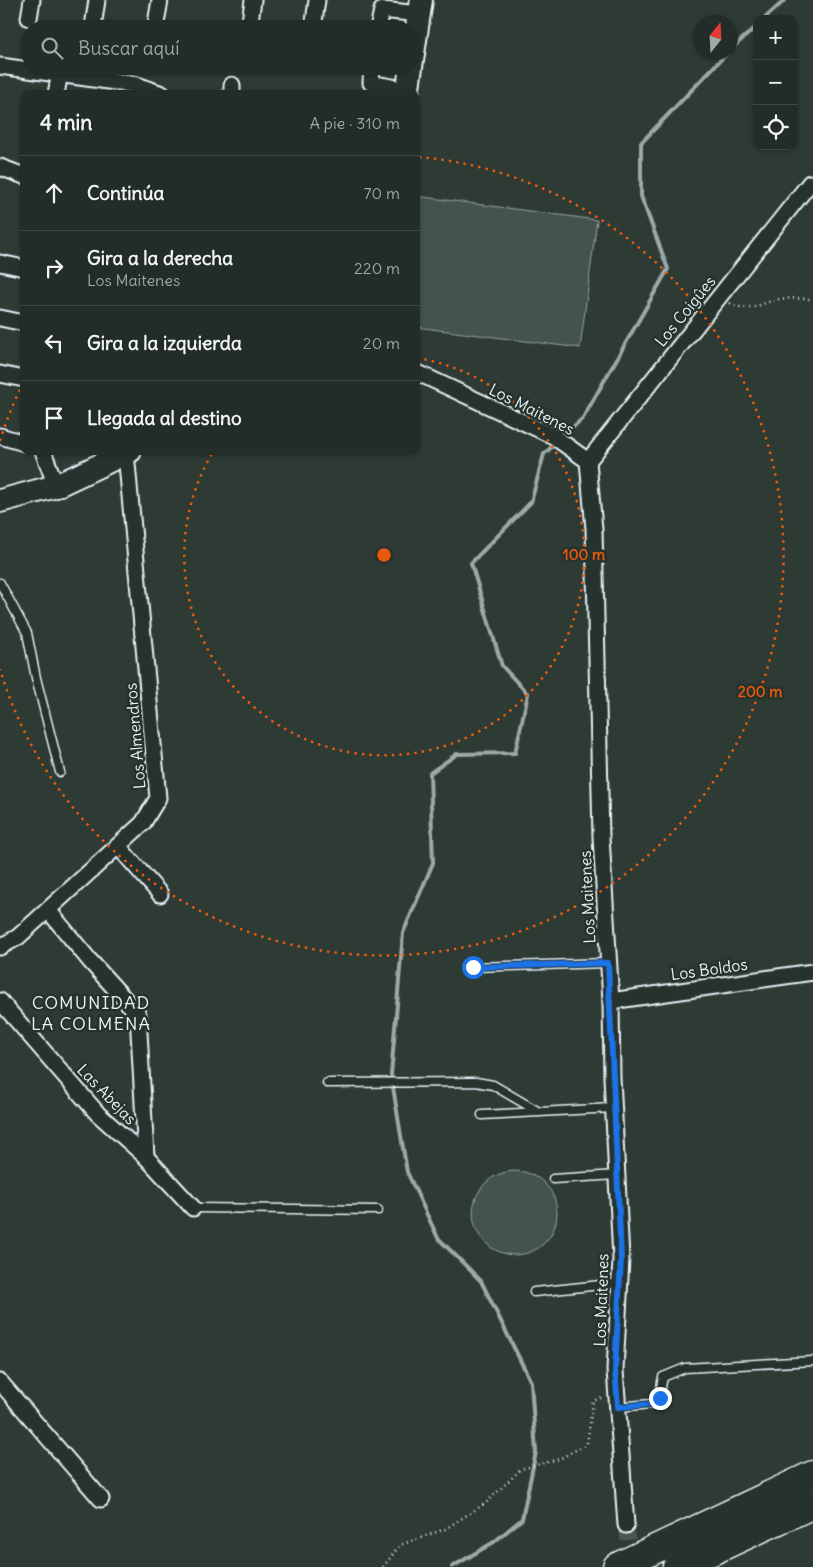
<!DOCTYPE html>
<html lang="es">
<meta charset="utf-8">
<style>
body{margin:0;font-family:Delius,sans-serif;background:#2a3430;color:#f1f3f6}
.controls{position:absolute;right:15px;top:15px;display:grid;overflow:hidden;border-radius:10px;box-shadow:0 1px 4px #0004}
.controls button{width:45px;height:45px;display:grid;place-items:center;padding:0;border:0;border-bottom:1px solid #3f4845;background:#222c28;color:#f1f3f6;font:25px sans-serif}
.compass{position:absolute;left:693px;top:15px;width:45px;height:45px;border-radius:50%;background:#222c28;box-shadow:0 1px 4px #0004;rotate:18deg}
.stop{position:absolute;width:15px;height:15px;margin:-11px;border:4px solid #1a73e8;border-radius:50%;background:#fff}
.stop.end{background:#1a73e8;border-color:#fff;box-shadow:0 1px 5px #0008}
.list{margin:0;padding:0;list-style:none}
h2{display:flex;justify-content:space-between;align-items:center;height:65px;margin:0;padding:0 20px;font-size:21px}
h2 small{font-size:16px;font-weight:400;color:#a2a7a8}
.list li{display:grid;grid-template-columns:32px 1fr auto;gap:15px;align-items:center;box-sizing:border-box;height:75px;padding:0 20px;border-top:1px solid #3f4845}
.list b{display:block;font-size:19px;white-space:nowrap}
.list p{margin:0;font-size:16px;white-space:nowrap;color:#a2a7a8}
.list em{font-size:16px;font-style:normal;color:#a2a7a8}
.icon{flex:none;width:28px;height:28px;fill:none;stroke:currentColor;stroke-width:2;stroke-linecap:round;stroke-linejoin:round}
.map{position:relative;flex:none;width:813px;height:1567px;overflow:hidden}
.search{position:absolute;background:#222c28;box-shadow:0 1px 4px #0004;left:20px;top:20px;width:400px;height:55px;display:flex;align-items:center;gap:12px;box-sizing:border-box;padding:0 18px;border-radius:28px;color:#a2a7a8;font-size:19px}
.panel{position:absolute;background:#222c28;box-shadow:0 1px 4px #0004;left:20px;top:90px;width:400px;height:365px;border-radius:10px}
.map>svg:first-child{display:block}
.green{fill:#45524e;stroke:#96a2a3}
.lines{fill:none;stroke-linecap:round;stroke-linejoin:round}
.stream{stroke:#9da8a9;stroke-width:4}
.street-tunnel{stroke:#4a5652;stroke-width:15;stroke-dasharray:15 8;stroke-linecap:butt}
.lane-casing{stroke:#e8f1f8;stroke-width:11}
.street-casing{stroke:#e8f1f8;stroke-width:19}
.secondary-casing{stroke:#e8f1f8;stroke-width:26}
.highway-casing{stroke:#e8f1f8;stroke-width:31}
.path{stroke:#e8f1f8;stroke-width:2.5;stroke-dasharray:1 4;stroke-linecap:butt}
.lane{stroke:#26332d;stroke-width:8}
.street{stroke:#26332d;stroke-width:15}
.secondary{stroke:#26332d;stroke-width:22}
.highway{stroke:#26332d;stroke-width:28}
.route{stroke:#1a73e8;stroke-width:6}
.ring{fill:none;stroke:#e8590c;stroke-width:2.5;stroke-dasharray:2.5 5}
.labels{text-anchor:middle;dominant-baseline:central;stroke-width:5;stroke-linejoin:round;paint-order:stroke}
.street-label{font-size:16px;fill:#e8f1f8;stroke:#26332d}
.neighbourhood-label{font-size:18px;letter-spacing:1px;fill:#e8f1f8;stroke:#26332d}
.centre{fill:#e8590c;stroke:#26332d;stroke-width:2.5}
.ring-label{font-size:15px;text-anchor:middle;font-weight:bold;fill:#e8590c;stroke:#26332d;stroke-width:5;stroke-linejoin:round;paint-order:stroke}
</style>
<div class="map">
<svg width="813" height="1567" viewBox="0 0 813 1567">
<rect width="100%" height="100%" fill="#2e3b35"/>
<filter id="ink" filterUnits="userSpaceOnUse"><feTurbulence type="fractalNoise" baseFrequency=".02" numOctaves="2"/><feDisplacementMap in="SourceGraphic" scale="10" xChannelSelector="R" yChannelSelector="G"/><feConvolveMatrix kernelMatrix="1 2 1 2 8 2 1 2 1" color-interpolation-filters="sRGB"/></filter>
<g filter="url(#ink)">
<g class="green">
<polygon points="416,196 597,220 580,348 416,327"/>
<circle cx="515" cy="1213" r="42"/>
</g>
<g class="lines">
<g class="stream">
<polyline points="764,19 785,0"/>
<polyline points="730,50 757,26"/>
<polyline points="561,438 583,418 668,269 641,196 641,143 728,52"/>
<polyline points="452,1567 494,1542 522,1519 536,1452 531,1382 481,1281 438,1238 407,1172 391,1075 403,933 433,863 430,773 457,754 515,753 528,694 502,666 471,563 531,502 544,454 556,443"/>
</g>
<polyline class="street-tunnel" points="626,1525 631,1566"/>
<defs>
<g id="lane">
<polyline points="0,583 27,633 36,678 60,772"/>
<polyline points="473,967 608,963"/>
<polyline points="327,1083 476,1082 493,1085 539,1112"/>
<polyline points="482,1115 613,1108"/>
<polyline points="553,1179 617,1175"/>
<polyline points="193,1208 378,1210"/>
<polyline points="534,1292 620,1283"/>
<polyline points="617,1407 652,1404 658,1402 663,1377 685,1368 813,1361"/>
</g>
<g id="street">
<polyline points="29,18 32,0"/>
<polyline points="93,27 97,0"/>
<polyline points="155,29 160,0"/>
<polyline points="249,29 253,0"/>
<polyline points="313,29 317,0"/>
<polyline points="378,29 382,10 419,14"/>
<polyline points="0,66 137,85 162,94"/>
<polyline points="372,66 371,83 408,90"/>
<polyline points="232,85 232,94"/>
<polyline points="56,94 60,73"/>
<polyline points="0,167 24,176"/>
<polyline points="0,263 24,268"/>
<polyline points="0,318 24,323"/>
<polyline points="416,372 553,436 588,461 594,529 601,837 611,1001 612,1077 621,1259 615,1370 626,1525"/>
<polyline points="0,374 24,379"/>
<polyline points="0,436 24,443"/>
<polyline points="43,451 56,486"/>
<polyline points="588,461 810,183"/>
<polyline points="118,846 160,894"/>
<polyline points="48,910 90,961 138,1014 146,1157"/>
<polyline points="0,947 18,937 143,823 158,798 126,453"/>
<polyline points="0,1001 98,1114 146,1157 193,1208"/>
<polyline points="611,1001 813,972"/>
<polyline points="0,1382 101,1499"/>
</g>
<g id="secondary">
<polyline points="407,94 421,0"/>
<polyline points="0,501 56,486 130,451"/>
</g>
<g id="highway">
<polyline points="617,1567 813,1475"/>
<polyline points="677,1567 813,1504"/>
</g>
</defs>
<use href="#lane" class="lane-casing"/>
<use href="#street" class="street-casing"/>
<use href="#secondary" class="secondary-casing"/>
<use href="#highway" class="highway-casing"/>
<g class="path">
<path d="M730,303C749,314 762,302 780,299C790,297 803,299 813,299"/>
<polyline points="383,1567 400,1545 445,1529 486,1503 521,1469 559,1459 587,1444 593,1401 604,1397"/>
</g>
<use href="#lane" class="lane"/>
<use href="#street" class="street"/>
<use href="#secondary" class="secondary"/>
<use href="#highway" class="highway"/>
</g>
</g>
<g class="lines" filter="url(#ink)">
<polyline class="route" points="473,967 608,963 621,1259 615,1370 618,1407 652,1404 660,1398"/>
</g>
<g class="ring">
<path d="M417 358A200 200 0 1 1 213 452"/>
<path d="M0 441A400 400 0 0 1 23 383M419 157A400 400 0 1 1 0 669"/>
</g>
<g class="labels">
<g class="street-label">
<text transform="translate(685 311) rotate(-51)">Los Coigûes</text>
<text transform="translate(532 409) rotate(27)">Los Maitenes</text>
<text transform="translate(135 736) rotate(-95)">Los Almendros</text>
<text transform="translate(587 897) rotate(-93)">Los Maitenes</text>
<text transform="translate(709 969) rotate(-8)">Los Boldos</text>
<text transform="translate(107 1094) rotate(46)">Las Abejas</text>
<text transform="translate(601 1300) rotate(-88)">Los Maitenes</text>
</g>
<g class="neighbourhood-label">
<text x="91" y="1002">COMUNIDAD<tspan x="91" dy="21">LA COLMENA</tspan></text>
</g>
</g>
<circle cx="384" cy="555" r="8" class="centre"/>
<g class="ring-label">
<text x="584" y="560">100 m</text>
<text x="760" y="697">200 m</text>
</g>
</svg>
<div class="controls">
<button>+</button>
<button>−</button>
<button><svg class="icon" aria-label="locate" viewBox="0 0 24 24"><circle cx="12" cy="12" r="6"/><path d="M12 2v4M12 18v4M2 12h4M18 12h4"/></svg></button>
</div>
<svg class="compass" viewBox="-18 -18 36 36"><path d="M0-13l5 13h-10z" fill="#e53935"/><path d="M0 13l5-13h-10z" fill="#a2a7a8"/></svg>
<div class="stop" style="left:473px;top:967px"></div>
<div class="stop end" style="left:660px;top:1398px"></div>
<div class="search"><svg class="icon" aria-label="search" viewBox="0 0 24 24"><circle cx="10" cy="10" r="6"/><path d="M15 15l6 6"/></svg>Buscar aquí</div>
<section class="panel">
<h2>4 min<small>A pie · 310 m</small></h2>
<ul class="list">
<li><svg class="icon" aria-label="ahead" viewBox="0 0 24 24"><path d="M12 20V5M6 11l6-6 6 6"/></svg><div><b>Continúa</b></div><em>70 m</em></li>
<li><svg class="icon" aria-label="right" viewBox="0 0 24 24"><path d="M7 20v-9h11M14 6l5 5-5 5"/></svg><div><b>Gira a la derecha</b><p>Los Maitenes</p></div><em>220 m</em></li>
<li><svg class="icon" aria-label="left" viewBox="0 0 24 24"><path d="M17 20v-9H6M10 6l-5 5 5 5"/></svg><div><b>Gira a la izquierda</b></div><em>20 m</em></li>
<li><svg class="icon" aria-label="arrive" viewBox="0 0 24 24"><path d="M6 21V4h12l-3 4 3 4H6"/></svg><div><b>Llegada al destino</b></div></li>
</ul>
</section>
</div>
